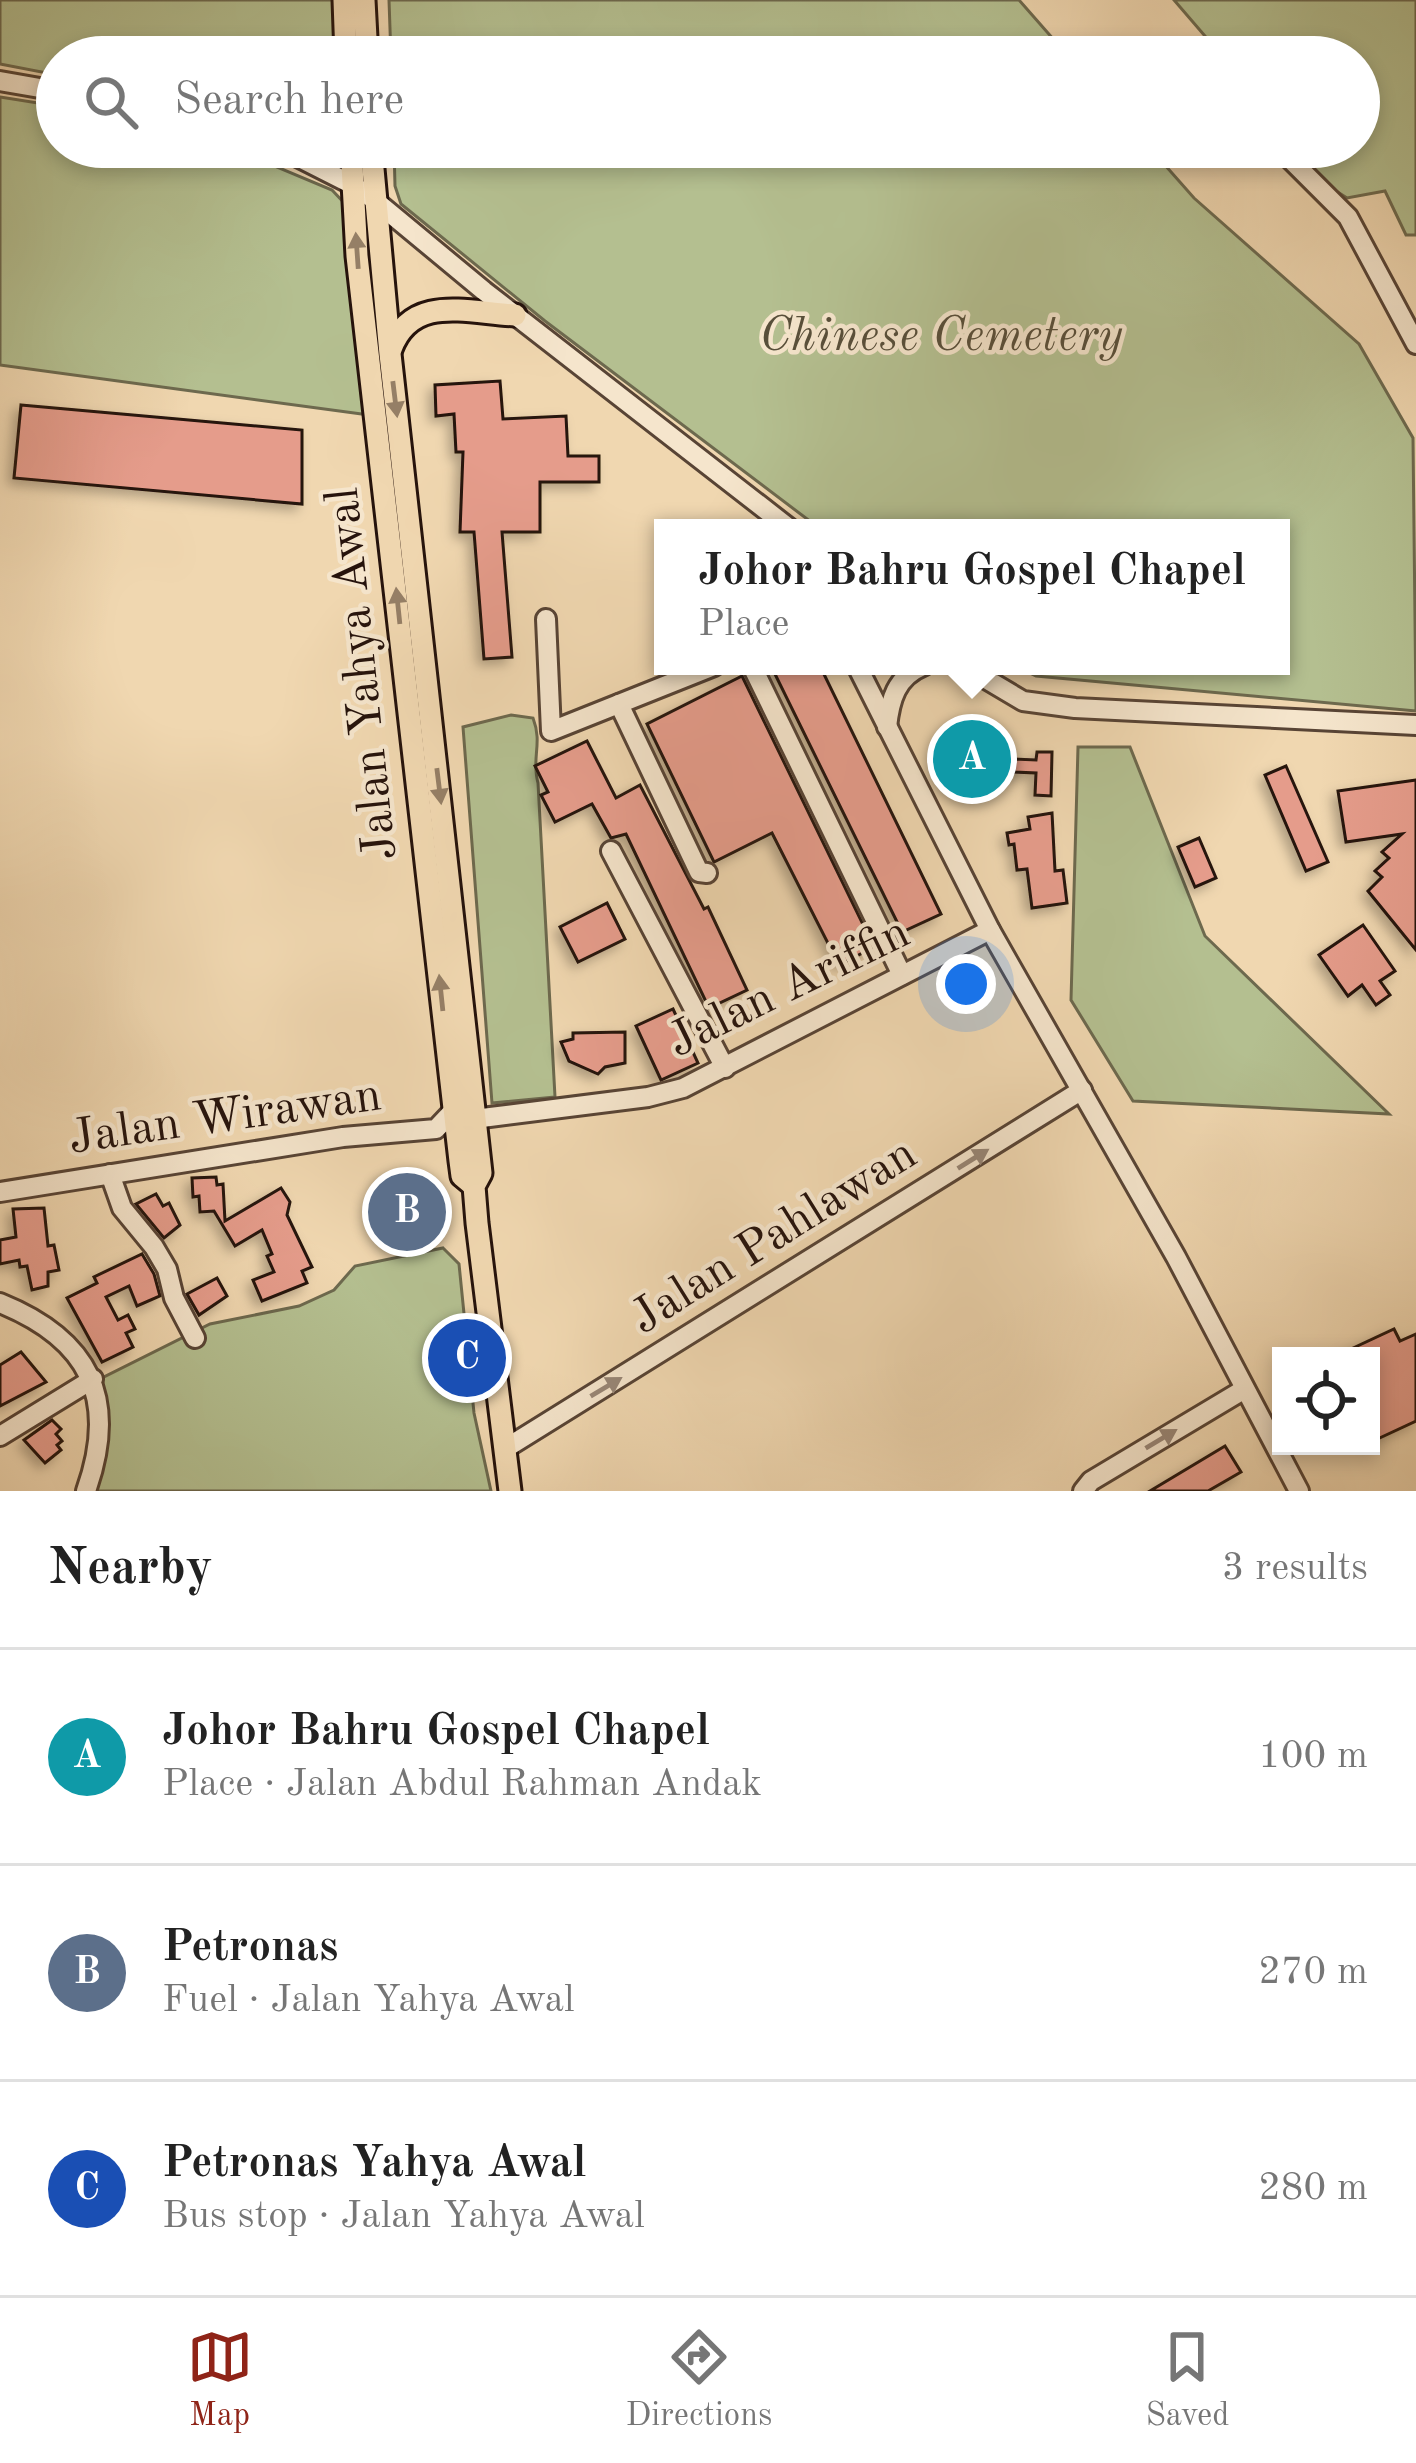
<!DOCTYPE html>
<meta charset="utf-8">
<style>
body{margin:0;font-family:"Old Standard TT",serif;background:#f2f2f2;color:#222}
.controls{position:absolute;right:36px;bottom:36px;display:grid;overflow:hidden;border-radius:0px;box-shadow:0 6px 18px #0003}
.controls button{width:108px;height:108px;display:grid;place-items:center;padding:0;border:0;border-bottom:3px solid #e0e0e0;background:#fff;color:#222;font:60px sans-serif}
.you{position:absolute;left:966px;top:984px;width:42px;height:42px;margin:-30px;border:9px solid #fff;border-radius:50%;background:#1a73e8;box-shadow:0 0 0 18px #1a73e833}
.badge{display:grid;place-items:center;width:78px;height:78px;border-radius:50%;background:#8f2418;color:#fff;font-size:39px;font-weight:700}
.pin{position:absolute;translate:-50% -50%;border:6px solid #fff;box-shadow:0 3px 12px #0006}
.popup{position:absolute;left:654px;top:519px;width:636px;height:156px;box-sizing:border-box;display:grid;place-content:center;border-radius:0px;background:#fff;filter:drop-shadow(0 3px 9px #0005);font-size:39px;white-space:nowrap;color:#767676}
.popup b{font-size:45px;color:#222}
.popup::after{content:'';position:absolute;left:50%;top:100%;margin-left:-24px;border:24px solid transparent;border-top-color:#fff}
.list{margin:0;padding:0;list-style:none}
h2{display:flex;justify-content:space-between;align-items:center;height:156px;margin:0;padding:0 48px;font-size:51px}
h2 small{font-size:39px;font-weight:400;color:#767676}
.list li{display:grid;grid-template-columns:78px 1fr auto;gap:36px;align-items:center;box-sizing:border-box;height:216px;padding:0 48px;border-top:3px solid #e0e0e0}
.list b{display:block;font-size:45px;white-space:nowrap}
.list p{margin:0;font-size:39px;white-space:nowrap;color:#767676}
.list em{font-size:39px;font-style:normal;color:#767676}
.icon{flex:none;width:66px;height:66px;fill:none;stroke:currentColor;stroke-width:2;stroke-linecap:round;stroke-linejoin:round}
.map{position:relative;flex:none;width:1416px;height:1491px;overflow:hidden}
.search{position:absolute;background:#fff;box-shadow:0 6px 18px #0003;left:36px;right:36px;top:36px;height:132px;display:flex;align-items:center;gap:30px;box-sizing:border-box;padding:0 42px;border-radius:66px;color:#767676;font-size:45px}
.sheet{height:804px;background:#fff}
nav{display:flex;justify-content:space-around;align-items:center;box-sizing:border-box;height:168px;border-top:3px solid #e0e0e0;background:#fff;font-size:33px;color:#767676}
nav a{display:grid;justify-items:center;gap:6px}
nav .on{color:#8f2418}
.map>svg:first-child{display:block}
.green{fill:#b4bf90;stroke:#6d694e;stroke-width:3}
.building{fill:#e59c8b;stroke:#26130c;stroke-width:3;filter:url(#shadow)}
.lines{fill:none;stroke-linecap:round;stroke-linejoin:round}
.minor-casing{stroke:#584435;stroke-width:24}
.major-casing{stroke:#26130c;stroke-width:27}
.minor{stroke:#f5e5cc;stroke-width:18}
.major{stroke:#f0d7b0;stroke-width:21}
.oneway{fill:#957f66}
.oneway2{fill:#988676}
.labels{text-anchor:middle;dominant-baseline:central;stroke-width:9;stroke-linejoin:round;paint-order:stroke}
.park-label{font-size:48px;font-style:italic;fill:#584f3a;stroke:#f5e5cc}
.street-label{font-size:48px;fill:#26130c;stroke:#f5e5cc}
</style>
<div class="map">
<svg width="1416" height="1491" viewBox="0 0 1416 1491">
<defs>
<filter id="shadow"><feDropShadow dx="-5.5" dy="5.5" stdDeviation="6" flood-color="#0004"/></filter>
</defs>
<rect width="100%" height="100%" fill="#f0d7b0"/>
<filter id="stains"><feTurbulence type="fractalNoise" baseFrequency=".00167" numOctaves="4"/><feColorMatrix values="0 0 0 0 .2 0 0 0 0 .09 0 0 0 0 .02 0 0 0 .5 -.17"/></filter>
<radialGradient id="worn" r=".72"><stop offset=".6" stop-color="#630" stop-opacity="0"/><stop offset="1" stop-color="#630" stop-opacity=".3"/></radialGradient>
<g class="green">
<polygon points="0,0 336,0 334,57 57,57 57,75 0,64"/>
<polygon points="389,0 1019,0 1069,57 391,57"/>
<polygon points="1174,0 1416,0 1416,235 1406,235 1385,191 1347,198 1319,180 1301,153 1291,147 1359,147 1359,57 1223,57"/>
<polygon points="0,97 57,106 57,147 229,147 332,190 348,207 369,415 0,365"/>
<polygon points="394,147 1149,147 1194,198 1359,344 1413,438 1416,711 1036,676 1016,666 1281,666 1281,528 819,528 545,321 401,204 395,186"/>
<path d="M511,715L533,718C543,744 531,758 538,783L555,1097L492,1103L463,727Z"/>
<polygon points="1078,747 1130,747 1205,936 1389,1114 1133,1101 1071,1000"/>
<polygon points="443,1248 459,1264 474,1413 491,1491 91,1491 104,1419 102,1378 210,1324 299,1306 334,1290 355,1266"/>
</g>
<g class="building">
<polygon points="500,381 503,419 566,416 568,456 599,456 599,482 540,482 540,532 502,532 512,657 484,659 474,532 460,532 463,452 456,452 454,414 436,416 435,385"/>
<polygon points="21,405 302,430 302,504 14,478"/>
<polygon points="771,666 820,666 941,914 902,932"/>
<polygon points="742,676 874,947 839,965 772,833 714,862 647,724"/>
<polygon points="587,741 616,798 640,785 704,909 708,907 747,990 709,1008 626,834 611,838 592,804 555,822 541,795 548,792 535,766"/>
<rect x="955" y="744" width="33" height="31"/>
<polygon points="1037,752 1052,752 1051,796 1035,795 1036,773 1014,772 1014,759 1036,760"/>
<polygon points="1286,766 1328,862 1306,871 1265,775"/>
<polygon points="1416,780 1416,950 1368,891 1382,877 1375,871 1389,858 1382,852 1402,834 1346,842 1338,791"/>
<polygon points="1052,813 1055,871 1063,870 1067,903 1032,908 1027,869 1017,870 1014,844 1009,845 1007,833 1030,829 1028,817"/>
<polygon points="1199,838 1216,878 1195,887 1178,847"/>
<polygon points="607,903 625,939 578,962 560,927"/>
<polygon points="1363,925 1395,971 1380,981 1390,995 1376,1005 1362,985 1348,996 1319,955"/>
<polygon points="673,1009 698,1063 661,1080 636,1026"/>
<polygon points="625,1032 625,1063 605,1067 598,1074 569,1061 561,1042 573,1039 573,1033"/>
<polygon points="425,1174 431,1234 389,1239 382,1178"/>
<polygon points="216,1177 217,1185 223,1184 225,1221 281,1188 290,1202 287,1215 312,1267 302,1271 307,1283 262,1301 253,1280 274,1272 267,1256 272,1254 262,1230 235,1246 214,1211 200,1212 199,1196 193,1197 192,1178"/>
<polygon points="156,1194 163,1206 169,1203 180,1225 164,1238 136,1204"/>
<polygon points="44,1208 48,1246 54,1245 59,1270 48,1272 48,1286 32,1290 27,1266 20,1267 19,1260 0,1264 0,1240 16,1237 13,1209"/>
<polygon points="142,1254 154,1274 160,1296 137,1306 129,1286 106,1297 118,1320 128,1315 135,1329 126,1333 133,1347 102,1362 67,1298 97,1283 94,1277"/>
<polygon points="217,1278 227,1296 199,1315 187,1294"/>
<polygon points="1394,1329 1400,1341 1416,1334 1416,1421 1371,1442 1371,1356 1336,1356"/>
<polygon points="21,1352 46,1382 0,1406 0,1365"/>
<polygon points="52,1420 61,1429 56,1434 62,1441 57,1445 61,1450 45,1463 24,1440"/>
<polygon points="1225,1446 1241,1472 1208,1491 1150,1491"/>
</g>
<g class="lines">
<defs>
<g id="minor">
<polyline points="0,81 57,91"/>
<polyline points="278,147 353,185 373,199 484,291 789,528"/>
<polyline points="1288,157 1348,217 1416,344"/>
<polyline points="546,619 551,731 714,666"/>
<polyline points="752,666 902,975"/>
<polyline points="857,666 990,930 1176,1257 1299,1491"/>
<polyline points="964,666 1023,701 1075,708 1416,725"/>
<polyline points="619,704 699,872 707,873"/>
<path d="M887,727C890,700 896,677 923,666"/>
<polyline points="611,851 725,1068"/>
<polyline points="474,1119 648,1097 683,1088 990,930"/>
<polyline points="110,1174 122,1208 154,1247 167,1269 174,1298 195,1338"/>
<polyline points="0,1192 343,1137 436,1129 454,1110"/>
<path d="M0,1303C89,1339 119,1398 86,1491"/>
<polyline points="0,1436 93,1379"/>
<polyline points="506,1448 1082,1090"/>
<polyline points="1083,1491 1091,1481 1243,1390"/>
</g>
<g id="major">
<polyline points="344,0 346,57"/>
<polyline points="364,0 367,57"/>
<polyline points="351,147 357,256 460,1161 462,1176 474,1186"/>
<polyline points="371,147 390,354 481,1173 474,1186 477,1223 510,1491"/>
<path d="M391,349C412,293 468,313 515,315"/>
</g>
</defs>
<use href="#minor" class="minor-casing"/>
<use href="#major" class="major-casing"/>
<use href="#minor" class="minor"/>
<use href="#major" class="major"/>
</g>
<defs><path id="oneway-solid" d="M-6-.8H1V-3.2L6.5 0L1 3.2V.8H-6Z" transform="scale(3)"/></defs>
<g class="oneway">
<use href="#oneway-solid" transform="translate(357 251) rotate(-94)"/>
<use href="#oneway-solid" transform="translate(395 399) rotate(83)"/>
<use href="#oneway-solid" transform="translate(398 606) rotate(-96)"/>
<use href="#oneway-solid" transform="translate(439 786) rotate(83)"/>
<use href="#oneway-solid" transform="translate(441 993) rotate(-96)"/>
</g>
<g class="oneway2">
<use href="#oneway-solid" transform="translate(973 1159) rotate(-32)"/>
<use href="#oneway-solid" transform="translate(606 1387) rotate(-31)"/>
<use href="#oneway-solid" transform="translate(1161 1439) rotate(-31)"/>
</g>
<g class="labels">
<g class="park-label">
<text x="941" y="337">Chinese Cemetery</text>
</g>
<g class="street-label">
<text transform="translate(363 674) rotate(-96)">Jalan Yahya Awal</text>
<text transform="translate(789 988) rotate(-26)">Jalan Ariffin</text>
<text transform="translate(225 1118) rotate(-8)">Jalan Wirawan</text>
<text transform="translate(774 1237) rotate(-32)">Jalan Pahlawan</text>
</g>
</g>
<rect width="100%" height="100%" filter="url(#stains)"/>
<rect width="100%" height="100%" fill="url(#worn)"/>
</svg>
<div class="controls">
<button><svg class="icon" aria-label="locate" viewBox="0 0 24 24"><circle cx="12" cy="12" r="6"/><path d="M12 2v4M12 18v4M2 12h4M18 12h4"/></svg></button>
</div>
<div class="you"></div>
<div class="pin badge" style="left:972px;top:759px;background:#0f9aa8">A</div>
<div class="popup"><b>Johor Bahru Gospel Chapel</b>Place</div>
<div class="pin badge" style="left:407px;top:1212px;background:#5c6f8a">B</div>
<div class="pin badge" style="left:467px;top:1358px;background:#1a4fb4">C</div>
<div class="search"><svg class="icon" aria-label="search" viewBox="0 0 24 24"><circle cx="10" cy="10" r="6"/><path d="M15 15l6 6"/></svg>Search here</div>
</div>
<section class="sheet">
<h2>Nearby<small>3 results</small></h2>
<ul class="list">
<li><span class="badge" style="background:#0f9aa8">A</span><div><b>Johor Bahru Gospel Chapel</b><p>Place · Jalan Abdul Rahman Andak</p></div><em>100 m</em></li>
<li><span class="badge" style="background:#5c6f8a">B</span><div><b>Petronas</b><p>Fuel · Jalan Yahya Awal</p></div><em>270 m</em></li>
<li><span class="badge" style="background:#1a4fb4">C</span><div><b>Petronas Yahya Awal</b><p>Bus stop · Jalan Yahya Awal</p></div><em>280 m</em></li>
</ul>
</section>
<nav>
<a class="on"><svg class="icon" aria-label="map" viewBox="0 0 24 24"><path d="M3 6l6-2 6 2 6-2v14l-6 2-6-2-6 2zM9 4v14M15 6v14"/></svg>Map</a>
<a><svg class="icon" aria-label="directions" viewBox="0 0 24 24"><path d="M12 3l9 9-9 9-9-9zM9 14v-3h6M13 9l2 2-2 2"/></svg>Directions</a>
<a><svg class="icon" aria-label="saved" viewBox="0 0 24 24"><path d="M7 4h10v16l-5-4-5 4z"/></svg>Saved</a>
</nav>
